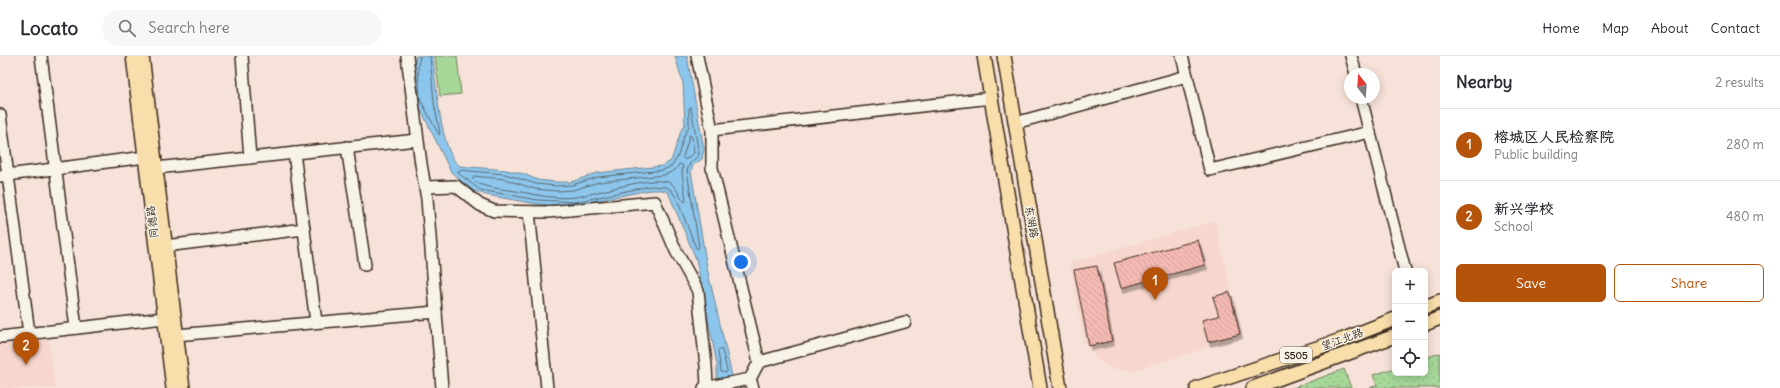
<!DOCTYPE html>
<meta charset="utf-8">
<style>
body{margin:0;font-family:Delius,"LXGW WenKai TC",sans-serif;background:#f7f7f7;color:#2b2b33}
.controls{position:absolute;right:12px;bottom:12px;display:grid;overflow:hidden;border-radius:6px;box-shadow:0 2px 10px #0003}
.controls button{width:36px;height:36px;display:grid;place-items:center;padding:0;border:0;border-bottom:1px solid #e1e1e2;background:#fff;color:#2b2b33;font:20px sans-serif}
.compass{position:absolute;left:1344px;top:12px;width:36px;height:36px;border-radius:50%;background:#fff;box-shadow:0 2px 10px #0003;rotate:343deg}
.you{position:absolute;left:741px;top:206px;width:14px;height:14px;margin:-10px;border:3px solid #fff;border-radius:50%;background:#1a73e8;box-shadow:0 0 0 6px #1a73e833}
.badge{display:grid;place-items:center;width:26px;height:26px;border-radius:50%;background:#b45309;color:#fff;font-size:13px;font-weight:700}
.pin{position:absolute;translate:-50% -33px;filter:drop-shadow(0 1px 2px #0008)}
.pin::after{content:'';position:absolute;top:21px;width:14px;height:12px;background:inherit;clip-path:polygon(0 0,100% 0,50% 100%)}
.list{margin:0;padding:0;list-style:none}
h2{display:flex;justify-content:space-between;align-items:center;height:52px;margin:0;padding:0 16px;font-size:17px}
h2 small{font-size:13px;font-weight:400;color:#7c7c81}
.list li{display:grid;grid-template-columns:26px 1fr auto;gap:12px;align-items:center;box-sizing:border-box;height:72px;padding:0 16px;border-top:1px solid #e1e1e2}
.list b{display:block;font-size:15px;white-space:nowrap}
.list p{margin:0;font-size:13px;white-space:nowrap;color:#7c7c81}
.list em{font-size:13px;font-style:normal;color:#7c7c81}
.actions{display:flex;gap:8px;padding:12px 16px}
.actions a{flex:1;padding:9px 0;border:1px solid #b45309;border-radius:6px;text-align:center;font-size:14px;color:#b45309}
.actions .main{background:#b45309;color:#fff}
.icon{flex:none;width:22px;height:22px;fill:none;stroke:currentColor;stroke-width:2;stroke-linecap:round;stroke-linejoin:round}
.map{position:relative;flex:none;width:1440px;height:332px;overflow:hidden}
header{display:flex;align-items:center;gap:24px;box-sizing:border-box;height:56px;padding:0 20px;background:#fff;border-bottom:1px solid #e1e1e2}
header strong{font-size:19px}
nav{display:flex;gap:22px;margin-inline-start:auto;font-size:14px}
.search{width:280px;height:36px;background:#f7f7f7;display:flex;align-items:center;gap:10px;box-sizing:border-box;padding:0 14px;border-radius:22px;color:#7c7c81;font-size:15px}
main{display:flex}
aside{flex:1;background:#fff}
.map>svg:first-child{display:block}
.built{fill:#f6d6cd}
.grass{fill:#a7d899;stroke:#71815c}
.park{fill:url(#park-dots);stroke:#71815c}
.water{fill:#8cc6ec;stroke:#6c889a}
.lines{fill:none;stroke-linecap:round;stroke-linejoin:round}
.shore{stroke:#5b6870;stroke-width:1}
.building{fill:url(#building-back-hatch);stroke:#3b2a1e;filter:url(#shadow)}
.minor-casing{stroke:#3b2a1e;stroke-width:14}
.major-casing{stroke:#3b2a1e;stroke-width:16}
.minor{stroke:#f7f3e8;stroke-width:11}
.major{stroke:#f8deab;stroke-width:13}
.labels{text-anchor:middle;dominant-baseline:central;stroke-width:3;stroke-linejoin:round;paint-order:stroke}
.shield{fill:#f7f3e8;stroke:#73665b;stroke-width:1}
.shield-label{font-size:10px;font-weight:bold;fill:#3b2a1e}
.street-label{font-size:11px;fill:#3b2a1e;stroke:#f7f3e8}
</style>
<header>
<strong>Locato</strong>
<div class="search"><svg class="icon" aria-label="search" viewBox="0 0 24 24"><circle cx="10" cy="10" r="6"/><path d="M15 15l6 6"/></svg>Search here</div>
<nav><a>Home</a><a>Map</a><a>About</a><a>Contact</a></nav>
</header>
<main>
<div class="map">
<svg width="1440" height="332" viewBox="0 0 1440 332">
<defs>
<pattern id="park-dots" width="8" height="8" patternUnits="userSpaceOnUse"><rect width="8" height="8" fill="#a7d899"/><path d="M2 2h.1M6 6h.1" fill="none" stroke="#91ba83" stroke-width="1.8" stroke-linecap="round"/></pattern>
<pattern id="building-back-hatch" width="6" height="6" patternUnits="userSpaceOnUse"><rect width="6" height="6" fill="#f5bab4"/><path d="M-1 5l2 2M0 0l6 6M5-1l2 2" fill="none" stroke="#d3a09a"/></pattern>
<filter id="shadow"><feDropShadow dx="2.5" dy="4.5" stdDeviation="0" flood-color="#0004"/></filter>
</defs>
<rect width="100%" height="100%" fill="#f6e2d8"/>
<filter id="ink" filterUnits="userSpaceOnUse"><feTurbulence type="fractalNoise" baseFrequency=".025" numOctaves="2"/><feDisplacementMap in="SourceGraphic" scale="8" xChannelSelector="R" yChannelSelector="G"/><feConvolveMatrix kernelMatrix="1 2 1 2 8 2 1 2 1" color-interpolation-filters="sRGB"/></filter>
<g filter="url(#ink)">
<g class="built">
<polygon points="1215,165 1242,281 1135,314 1114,313 1100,306 1085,289 1070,207"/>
<polygon points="48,281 55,332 0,332 0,287"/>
</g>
<polygon class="grass" points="435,0 457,0 461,38 440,40"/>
<g class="park">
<polygon points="1440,297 1440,332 1370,332 1377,329 1373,319 1395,312 1395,317 1425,317 1425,302"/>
<polygon points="1344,313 1351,332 1293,332"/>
</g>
<path class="water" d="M416,0H433C435,21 441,101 460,110L506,114L524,118L537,124L557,126H571L597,117L662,110L671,105L681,75L685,69L683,27L675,0H687L704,93L702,103L693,109L691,115L707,212L732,320L717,323V308L696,203L668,136L662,134H650L568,150L537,148L486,139L472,134L451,116L422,56L416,44L414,10Z"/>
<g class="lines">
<g class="shore">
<polyline points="420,0 418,11 420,43 439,79 440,77 434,47 430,0"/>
<polygon points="691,51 699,99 690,107 687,115 699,191 698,193 696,192 676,141 671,134 666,131 650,130 575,146 538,144 480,134 457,116 459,114 505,118 536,128 557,130 572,129 598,121 663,114 672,110 678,100 684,80 689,70 689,53"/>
<polygon points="690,79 692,81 694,97 685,104 683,102"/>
<path d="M680,108L683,110L682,117L686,144L685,146C678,141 678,130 668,126C647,120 598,138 575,141C553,144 530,137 509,134C496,132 480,132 472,122L474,120L504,123L535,133L557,135L573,134L599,126L664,119L674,115Z"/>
<polygon points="720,293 722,294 727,315 726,317 721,316 718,295"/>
</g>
</g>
<g class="building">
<polygon points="1198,184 1205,209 1121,232 1114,207"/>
<polygon points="1097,210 1112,285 1089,290 1074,214"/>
<polygon points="1230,236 1240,278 1208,286 1202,264 1219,260 1213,241"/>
</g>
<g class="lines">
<defs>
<g id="minor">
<polyline points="41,0 76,272"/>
<polyline points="242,0 250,102"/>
<polyline points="407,0 421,108 427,143 442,332"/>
<polyline points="697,0 712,74 712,112 759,306 750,323 753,332"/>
<polyline points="1182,0 1210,114 1370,76"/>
<polyline points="1351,0 1356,18"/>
<polyline points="1361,42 1405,215"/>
<polyline points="0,59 29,277"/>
<polyline points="1015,67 1187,20"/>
<polyline points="712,74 991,42"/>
<polyline points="347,91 365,209"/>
<polyline points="294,97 316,266"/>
<polyline points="156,112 417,84"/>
<polyline points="0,120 145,101"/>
<polyline points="425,131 456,130 480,149 494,155 548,156 655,146 676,195 698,235 706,310 707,331"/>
<polyline points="529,156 547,332"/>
<polyline points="165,190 304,173"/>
<polyline points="176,279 436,256"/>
<polyline points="0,281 164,262"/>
<polyline points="759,306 905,266"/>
<polyline points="704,332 750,323"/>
</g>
<g id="major">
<polyline points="133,0 173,332"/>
<polyline points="142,0 183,332"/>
<polyline points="984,0 1040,332"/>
<polyline points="1004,0 1060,332"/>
<polyline points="1425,251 1440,245"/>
<polyline points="1425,268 1440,262"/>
<polyline points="1197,332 1344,283 1395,263"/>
<polyline points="1253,332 1395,280"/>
</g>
</defs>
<use href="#minor" class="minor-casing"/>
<use href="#major" class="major-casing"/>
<use href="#minor" class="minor"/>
<use href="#major" class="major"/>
</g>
</g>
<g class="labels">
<rect class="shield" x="1280" y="291" width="32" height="16" rx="3"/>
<g class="shield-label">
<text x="1296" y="299">S505</text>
</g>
<g class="street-label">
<text transform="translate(152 166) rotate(-97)">同德路</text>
<text transform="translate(1032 166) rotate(80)">东湖路</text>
<text transform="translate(1342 283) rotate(-20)">望江北路</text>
</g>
</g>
</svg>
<div class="controls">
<button>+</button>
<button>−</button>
<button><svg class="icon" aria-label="locate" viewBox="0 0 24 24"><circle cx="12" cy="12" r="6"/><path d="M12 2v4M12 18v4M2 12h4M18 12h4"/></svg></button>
</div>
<svg class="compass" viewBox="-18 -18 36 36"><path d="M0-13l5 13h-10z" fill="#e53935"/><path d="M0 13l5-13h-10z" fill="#7c7c81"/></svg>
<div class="you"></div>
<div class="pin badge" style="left:1155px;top:244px">1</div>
<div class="pin badge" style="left:26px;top:309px">2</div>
</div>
<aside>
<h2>Nearby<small>2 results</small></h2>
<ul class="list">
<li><span class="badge">1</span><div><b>榕城区人民检察院</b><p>Public building</p></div><em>280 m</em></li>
<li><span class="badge">2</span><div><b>新兴学校</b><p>School</p></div><em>480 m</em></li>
</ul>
<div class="actions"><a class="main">Save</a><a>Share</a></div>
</aside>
</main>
